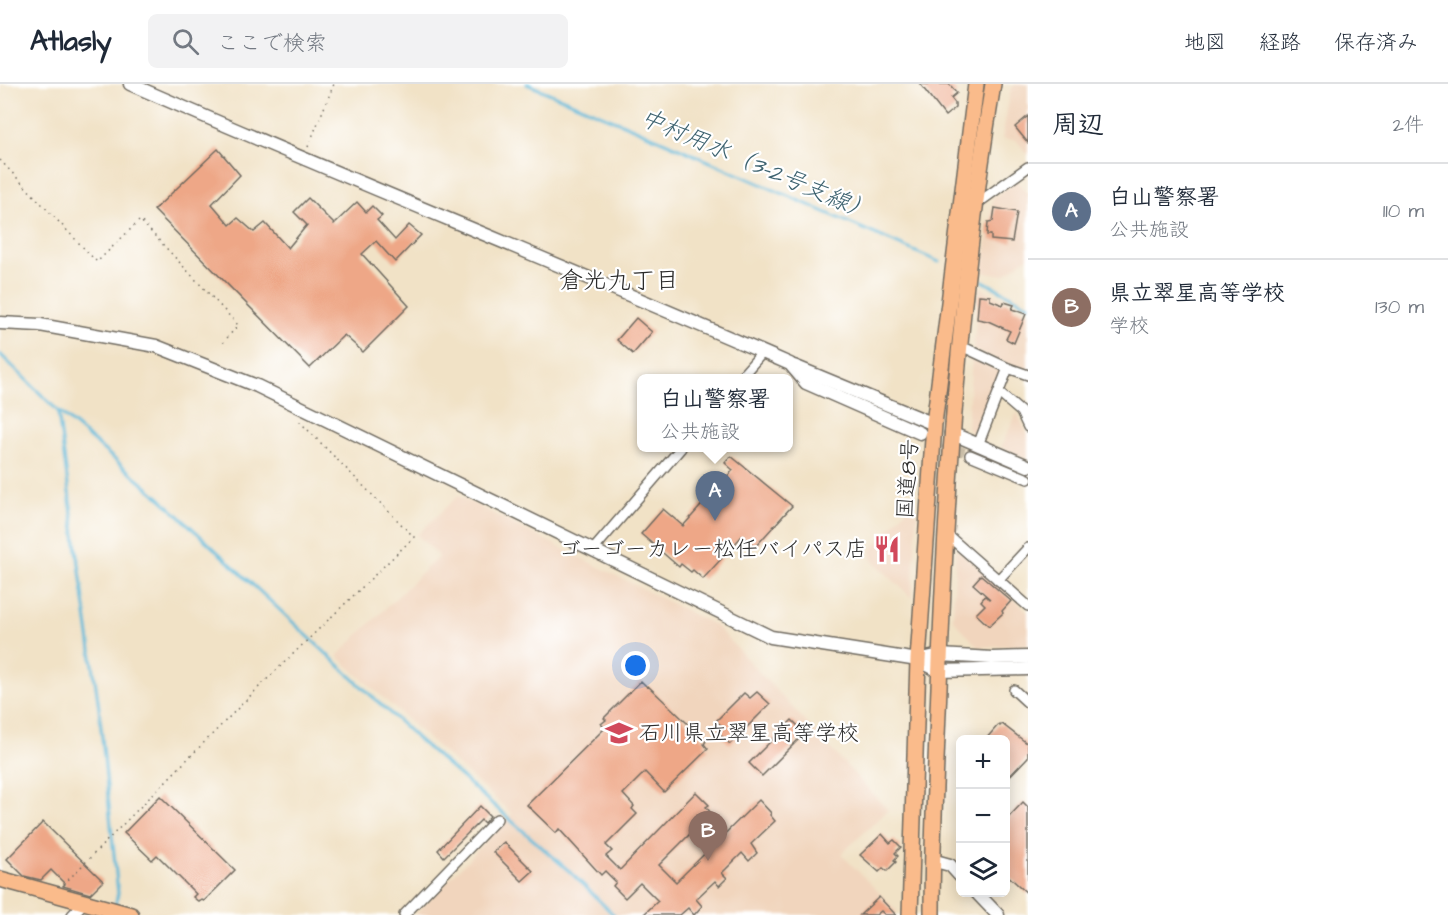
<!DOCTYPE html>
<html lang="ja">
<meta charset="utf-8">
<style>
body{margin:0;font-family:"Architects Daughter","Klee One",sans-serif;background:#f2f2f3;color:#1f2937}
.controls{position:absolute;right:18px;bottom:18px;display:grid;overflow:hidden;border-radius:9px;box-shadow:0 3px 15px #0003}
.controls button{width:54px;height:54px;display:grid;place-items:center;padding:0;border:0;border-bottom:2px solid #e0e1e3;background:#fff;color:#1f2937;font:30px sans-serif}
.you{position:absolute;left:636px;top:582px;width:21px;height:21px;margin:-15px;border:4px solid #fff;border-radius:50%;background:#1a73e8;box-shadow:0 0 0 9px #1a73e833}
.badge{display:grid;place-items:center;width:39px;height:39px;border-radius:50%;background:#d1495b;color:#fff;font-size:20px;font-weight:700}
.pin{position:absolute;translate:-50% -50px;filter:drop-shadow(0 2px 3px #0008)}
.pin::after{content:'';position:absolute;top:32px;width:21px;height:18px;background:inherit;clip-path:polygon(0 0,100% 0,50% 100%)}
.popup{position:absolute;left:637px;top:290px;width:156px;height:78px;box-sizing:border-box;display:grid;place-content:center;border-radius:9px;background:#fff;filter:drop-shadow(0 2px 4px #0005);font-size:20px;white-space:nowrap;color:#747a83}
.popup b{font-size:22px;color:#1f2937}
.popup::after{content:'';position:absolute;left:50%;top:100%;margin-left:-12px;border:12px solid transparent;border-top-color:#fff}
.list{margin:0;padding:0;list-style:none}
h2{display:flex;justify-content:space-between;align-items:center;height:78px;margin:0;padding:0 24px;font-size:26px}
h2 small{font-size:20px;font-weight:400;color:#747a83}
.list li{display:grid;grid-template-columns:39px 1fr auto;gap:18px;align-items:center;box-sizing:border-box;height:96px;padding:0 24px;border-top:2px solid #e0e1e3}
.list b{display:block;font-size:22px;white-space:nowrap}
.list p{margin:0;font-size:20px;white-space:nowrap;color:#747a83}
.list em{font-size:20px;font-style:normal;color:#747a83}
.icon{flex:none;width:33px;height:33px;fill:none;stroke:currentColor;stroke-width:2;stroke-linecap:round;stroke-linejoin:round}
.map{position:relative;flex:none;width:1028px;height:831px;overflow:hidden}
header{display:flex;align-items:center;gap:36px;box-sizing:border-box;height:84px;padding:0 30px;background:#fff;border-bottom:2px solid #e0e1e3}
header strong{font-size:28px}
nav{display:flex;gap:33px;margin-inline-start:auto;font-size:21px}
.search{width:420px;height:54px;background:#f2f2f3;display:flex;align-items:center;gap:15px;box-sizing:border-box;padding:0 21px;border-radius:9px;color:#747a83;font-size:22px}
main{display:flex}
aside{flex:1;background:#fff}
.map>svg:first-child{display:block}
.built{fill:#f1d5bd}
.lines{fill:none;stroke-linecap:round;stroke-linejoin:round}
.stream{stroke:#5ab7d8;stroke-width:3}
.building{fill:#eea787}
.minor-tunnel{stroke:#c9bda7;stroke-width:9;stroke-dasharray:9 4.5;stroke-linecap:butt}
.minor-casing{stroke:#706b61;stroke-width:12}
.tertiary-casing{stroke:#706b61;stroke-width:15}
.primary-casing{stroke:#706b61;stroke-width:18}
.trunk-casing{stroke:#706b61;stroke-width:18}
.path{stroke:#706b61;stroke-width:1.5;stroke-dasharray:1.5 4.5;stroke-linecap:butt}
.minor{stroke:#fff;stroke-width:9}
.tertiary{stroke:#fff;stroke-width:12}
.primary{stroke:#fabb8b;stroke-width:15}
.trunk{stroke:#fabb8b;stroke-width:15}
.labels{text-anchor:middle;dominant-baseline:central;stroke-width:4.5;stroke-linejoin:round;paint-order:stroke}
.street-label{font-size:22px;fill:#2b2b2b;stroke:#fff}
.poi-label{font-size:22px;fill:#2b2b2b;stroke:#fff;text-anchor:end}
.water-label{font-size:24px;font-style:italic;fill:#3e6370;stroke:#fff}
.neighbourhood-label{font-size:24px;fill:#2b2b2b;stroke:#fff}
</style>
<header>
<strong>Atlasly</strong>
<div class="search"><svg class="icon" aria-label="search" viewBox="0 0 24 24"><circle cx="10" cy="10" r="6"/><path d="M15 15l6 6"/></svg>ここで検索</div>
<nav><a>地図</a><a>経路</a><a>保存済み</a></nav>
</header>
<main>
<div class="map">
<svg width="1028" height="831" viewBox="0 0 1028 831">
<rect width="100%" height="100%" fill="#fff"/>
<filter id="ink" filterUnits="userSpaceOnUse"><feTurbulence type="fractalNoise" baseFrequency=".0167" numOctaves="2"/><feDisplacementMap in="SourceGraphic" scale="12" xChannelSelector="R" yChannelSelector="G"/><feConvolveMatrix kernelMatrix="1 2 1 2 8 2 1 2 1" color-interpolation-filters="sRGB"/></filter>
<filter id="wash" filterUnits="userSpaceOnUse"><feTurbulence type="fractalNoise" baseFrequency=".008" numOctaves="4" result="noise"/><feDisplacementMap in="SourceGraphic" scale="24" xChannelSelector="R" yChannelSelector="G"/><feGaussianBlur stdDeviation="1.35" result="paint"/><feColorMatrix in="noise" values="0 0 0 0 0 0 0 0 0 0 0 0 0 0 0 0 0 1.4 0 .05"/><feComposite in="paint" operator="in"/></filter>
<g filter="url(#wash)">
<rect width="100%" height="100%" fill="#f1e2c6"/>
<g class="built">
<polygon points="1017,0 1028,0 1028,71 1016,56 1002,55 1011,4"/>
<polygon points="1017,97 1028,111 1028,173 1004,191 983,188 993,114"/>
<polygon points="980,203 1028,228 1028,288 973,266"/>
<polygon points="972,275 1003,288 978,351 970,348 967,343"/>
<polygon points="1017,329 1028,351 1028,376 1001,363"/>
<polygon points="458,412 716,542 888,726 841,770 897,827 894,831 415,831 512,730 337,572 439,472 417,451"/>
<polygon points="909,423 917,430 912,514 872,476 871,466"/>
<polygon points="956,464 1028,528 1028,561 978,563 953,535"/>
</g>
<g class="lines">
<g class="stream">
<polyline points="527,0 633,44 939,178"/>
<polyline points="983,197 1028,221"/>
<polyline points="0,270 58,327 161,415 421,658 568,786 614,831"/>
<polyline points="58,329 99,624 118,809 115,823"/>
</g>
</g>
<g id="blocks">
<g class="building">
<polygon points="920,0 949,0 957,9 951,14 955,19 955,24 945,32"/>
<polygon points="1028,32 1028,59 1015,43"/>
<polygon points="218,65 240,91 212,120 230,141 238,134 254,148 265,139 288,164 307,141 294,128 308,114 334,140 357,118 366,128 372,122 382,132 377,136 395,156 409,141 421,151 395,178 376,157 362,170 409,222 363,268 344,251 310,284 154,126"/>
<polygon points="995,124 1017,128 1012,158 991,156 991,151 987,151 988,138 993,137"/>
<polygon points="979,211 990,212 990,216 1003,221 1004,218 1014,221 1012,225 1026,230 1014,259 1006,255 1010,247 988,237 977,235"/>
<polygon points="636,234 652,248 633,270 617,256"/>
<polygon points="731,372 792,422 755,463 742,452 703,495 693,486 691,488 681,480 679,483 641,450 663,425 683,442 733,386 725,379"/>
<polygon points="981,491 1011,517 1002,527 1003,529 989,542 976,530 985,521 981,517 985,512 990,515 973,500"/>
<polygon points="641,597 647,603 648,602 706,657 704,660 708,665 664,708 645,688 623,710 634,722 632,725 637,730 606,761 612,767 606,772 620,786 696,708 709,721 706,723 711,729 659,781 676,798 759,716 771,729 770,731 775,737 751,760 757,769 749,777 742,769 722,789 727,794 719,802 715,797 696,815 702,822 694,831 688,824 680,831 643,831 658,817 640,799 625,814 613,802 616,798 605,787 601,791 559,745 556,749 527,721 605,644 601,640 606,636 604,634"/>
<polygon points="757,608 770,620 730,660 717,648 722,642 716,637 744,609 750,614"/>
<polygon points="792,636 805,649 762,692 749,679"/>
<polygon points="999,640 1000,642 1002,640 1028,660 1028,673 1005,697 1005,656 985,656"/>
<polygon points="160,712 235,786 204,817 202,816 199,818 193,813 196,810 157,771 152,776 124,749"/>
<polygon points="1023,718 1028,723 1028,810 1005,789 1005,737"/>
<polygon points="480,722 490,732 484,739 481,736 444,773 438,766"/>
<polygon points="43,738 103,797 90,810 63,802 65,800 51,786 41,796 24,792 7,775"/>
<polygon points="882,750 890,759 894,756 901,763 895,769 898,772 894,776 896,778 887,787 883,784 879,788 860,771"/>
<polygon points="504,758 533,787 522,797 493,768"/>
<polygon points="879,813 896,831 885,831 881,827 876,831 860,831"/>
</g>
</g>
</g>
<g filter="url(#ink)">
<use href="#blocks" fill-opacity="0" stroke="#706b61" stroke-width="1.5"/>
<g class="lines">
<polyline class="minor-tunnel" points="931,354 970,371"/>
<defs>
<g id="minor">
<polyline points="975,121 1028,83"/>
<polyline points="959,261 1008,284 1028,291"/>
<polyline points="740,294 763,268"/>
<polyline points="999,309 1021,328 1028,343"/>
<polyline points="978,361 1008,284"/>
<polyline points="970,371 1028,395"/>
<polyline points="945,449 1028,522"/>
<polyline points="593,466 681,364"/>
<polyline points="998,496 1028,464"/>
<polyline points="1014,606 1028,619"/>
<polyline points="72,831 84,819"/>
<polyline points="404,831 497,735"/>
</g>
<g id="tertiary">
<path d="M130,0C349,96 571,184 790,280L806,299L920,349"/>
<polyline points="0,239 40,241 156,262 257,302 771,553 918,576 939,587 1028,585"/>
<polyline points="794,282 934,340"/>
<polyline points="951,349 1028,382"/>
<polyline points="918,576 940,571 992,574 1028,573"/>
<polyline points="932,776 950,781 960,792"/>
<polyline points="976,808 998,831"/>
</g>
<polyline id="primary" points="0,795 131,831"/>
<g id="trunk">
<polyline points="910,831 918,576 934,340 976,0"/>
<path d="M932,831C932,755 936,680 939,604C946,401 960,201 993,0"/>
</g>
</defs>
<use href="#minor" class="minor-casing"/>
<use href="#tertiary" class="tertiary-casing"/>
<use href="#primary" class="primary-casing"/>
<use href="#trunk" class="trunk-casing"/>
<g class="path">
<polyline points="308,63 334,0"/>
<polyline points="0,76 97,178 140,136 238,241 222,260"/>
<polyline points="64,800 261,601 414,453 297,335"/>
</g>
<use href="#minor" class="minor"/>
<use href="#tertiary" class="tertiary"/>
<use href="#primary" class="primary"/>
<use href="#trunk" class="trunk"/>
</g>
</g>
<defs>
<symbol id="restaurant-bare" viewBox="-9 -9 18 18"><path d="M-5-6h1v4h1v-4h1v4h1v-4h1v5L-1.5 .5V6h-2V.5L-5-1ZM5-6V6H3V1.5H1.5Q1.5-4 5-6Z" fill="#d1495b" stroke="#fff" stroke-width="2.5" paint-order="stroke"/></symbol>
<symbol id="school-bare" viewBox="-9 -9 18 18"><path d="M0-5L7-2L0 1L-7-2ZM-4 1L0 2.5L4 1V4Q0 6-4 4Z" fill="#d1495b" stroke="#fff" stroke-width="2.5" paint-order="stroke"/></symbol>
</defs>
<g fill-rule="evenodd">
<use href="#restaurant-bare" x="868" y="446" width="38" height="38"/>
<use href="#school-bare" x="600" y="630" width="38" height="38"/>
</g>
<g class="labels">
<g class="street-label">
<text transform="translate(908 395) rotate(-86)">国道8号</text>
</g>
<g class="poi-label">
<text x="867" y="465">ゴーゴーカレー松任バイパス店</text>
<text x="639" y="649" text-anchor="start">石川県立翠星高等学校</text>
</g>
<g class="water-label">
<text transform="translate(756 81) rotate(23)">中村用水（3-2号支線）</text>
</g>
<g class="neighbourhood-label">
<text x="619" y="197">倉光九丁目</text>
</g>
</g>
</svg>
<div class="controls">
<button>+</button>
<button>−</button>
<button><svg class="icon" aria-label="layers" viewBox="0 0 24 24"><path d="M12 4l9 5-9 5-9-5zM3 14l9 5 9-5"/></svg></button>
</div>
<div class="you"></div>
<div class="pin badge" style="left:715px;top:437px;background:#5c6f8a">A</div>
<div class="popup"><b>白山警察署</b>公共施設</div>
<div class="pin badge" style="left:708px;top:777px;background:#8d6e63">B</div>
</div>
<aside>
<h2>周辺<small>2件</small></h2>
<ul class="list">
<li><span class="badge" style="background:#5c6f8a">A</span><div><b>白山警察署</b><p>公共施設</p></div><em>110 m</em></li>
<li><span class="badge" style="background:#8d6e63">B</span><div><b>県立翠星高等学校</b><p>学校</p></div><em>130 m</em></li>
</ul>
</aside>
</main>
